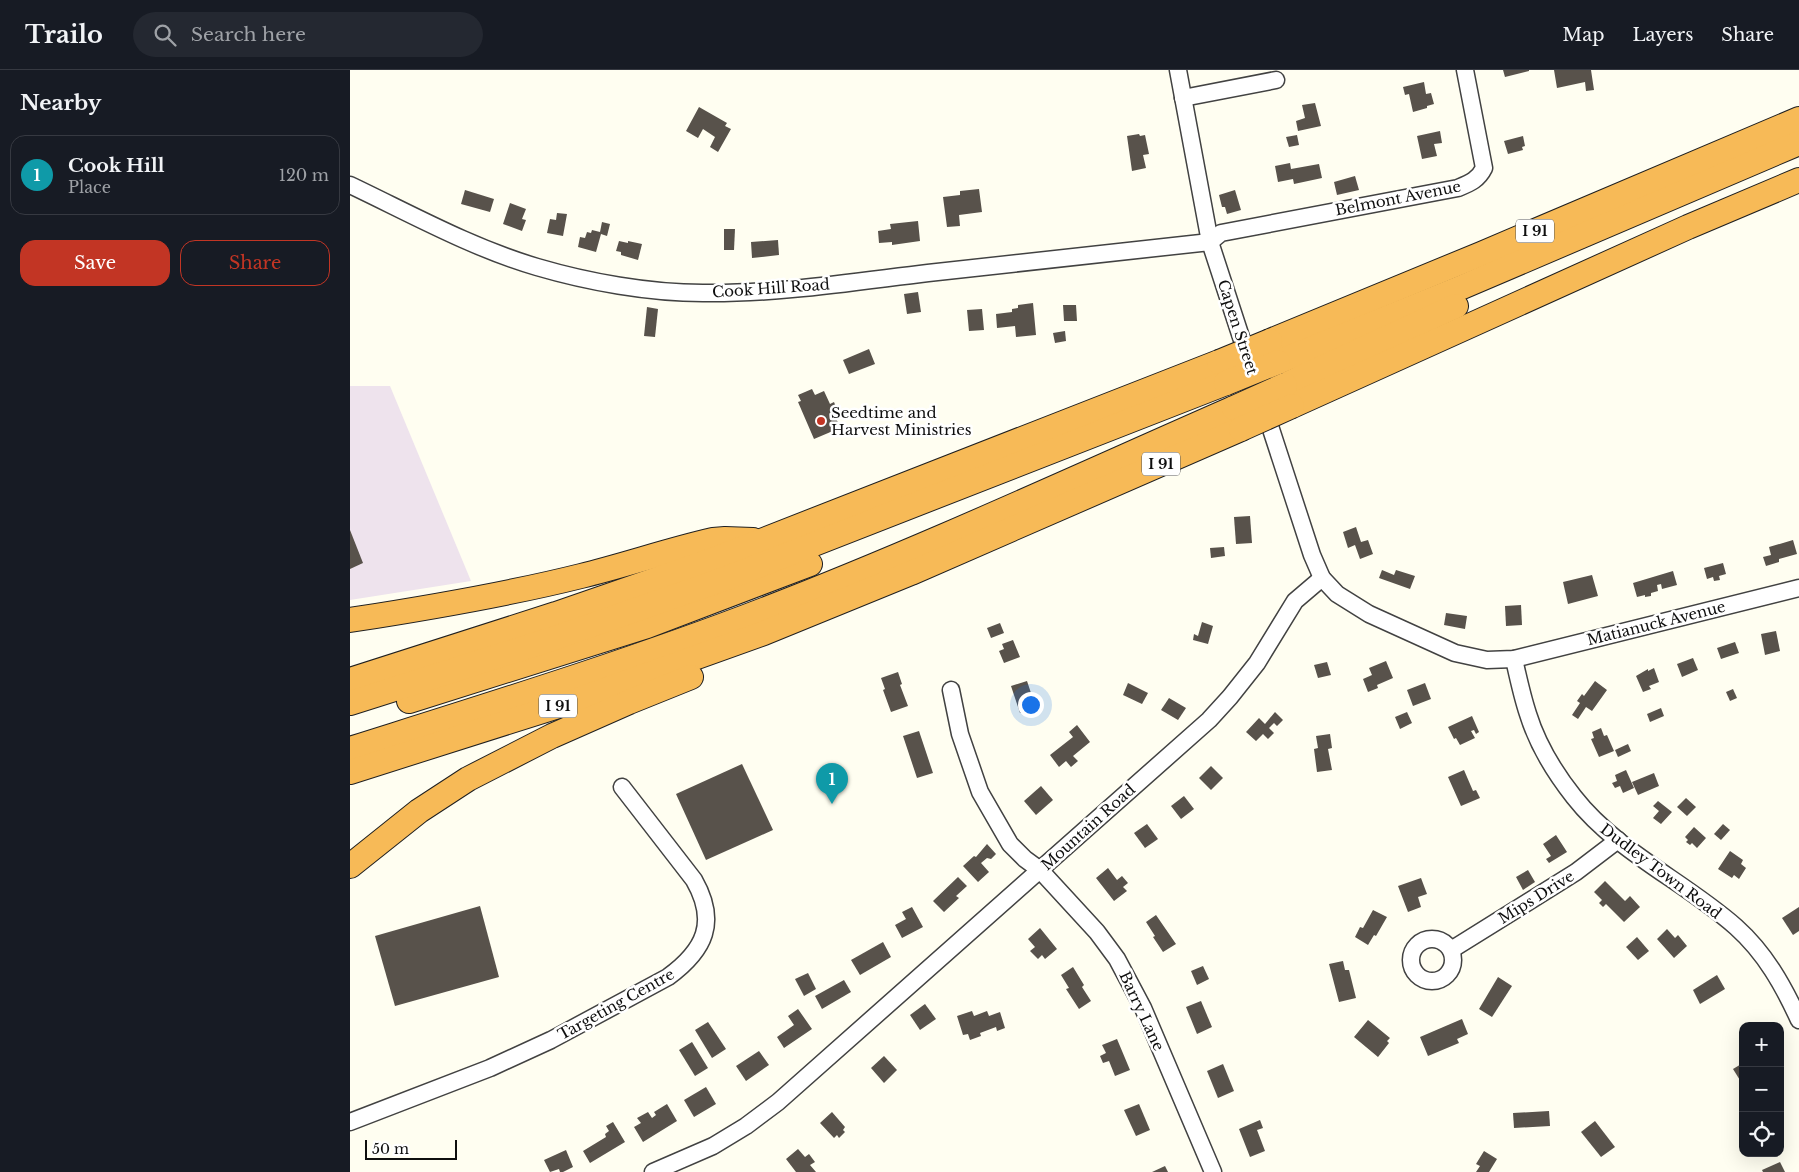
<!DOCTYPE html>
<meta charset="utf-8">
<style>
body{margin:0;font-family:"Libre Baskerville",serif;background:#242831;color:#f1f3f6}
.controls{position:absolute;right:15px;bottom:15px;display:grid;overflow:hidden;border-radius:10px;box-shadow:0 5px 20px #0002}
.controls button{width:45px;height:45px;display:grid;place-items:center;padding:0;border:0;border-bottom:1px solid #363941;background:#171b24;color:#f1f3f6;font:25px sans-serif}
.scale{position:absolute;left:15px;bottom:12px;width:92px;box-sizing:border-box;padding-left:5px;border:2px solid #0f0f0f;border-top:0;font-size:14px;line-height:18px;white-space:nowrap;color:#0f0f0f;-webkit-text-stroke:4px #fff;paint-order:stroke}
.you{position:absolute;left:680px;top:634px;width:18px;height:18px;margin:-12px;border:4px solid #fff;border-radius:50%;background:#1a73e8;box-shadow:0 0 0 8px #1a73e833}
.badge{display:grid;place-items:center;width:32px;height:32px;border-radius:50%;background:#c23524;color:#fff;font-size:16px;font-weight:700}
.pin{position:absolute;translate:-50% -41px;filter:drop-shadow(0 1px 2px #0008)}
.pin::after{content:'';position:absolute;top:26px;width:18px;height:15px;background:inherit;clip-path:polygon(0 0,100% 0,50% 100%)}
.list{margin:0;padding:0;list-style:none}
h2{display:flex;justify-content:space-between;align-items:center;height:65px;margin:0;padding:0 20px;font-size:21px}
h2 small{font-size:16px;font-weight:400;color:#9ea1a6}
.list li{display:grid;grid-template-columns:32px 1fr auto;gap:15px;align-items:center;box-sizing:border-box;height:80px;margin:0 10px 10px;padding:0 10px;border:1px solid #363941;border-radius:15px}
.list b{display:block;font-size:19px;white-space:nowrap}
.list p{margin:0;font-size:16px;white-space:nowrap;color:#9ea1a6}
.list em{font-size:16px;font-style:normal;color:#9ea1a6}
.actions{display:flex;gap:10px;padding:15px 20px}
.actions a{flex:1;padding:11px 0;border:1px solid #c23524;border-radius:15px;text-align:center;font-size:18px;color:#c23524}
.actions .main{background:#c23524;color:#fff}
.icon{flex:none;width:28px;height:28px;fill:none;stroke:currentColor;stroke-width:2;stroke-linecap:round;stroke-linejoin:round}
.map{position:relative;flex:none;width:1449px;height:1102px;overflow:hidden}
header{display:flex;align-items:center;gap:30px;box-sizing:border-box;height:70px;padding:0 25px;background:#171b24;border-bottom:1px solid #363941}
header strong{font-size:24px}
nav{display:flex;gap:28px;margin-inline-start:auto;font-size:18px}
.search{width:350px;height:45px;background:#242831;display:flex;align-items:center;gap:12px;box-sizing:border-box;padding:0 18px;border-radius:28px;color:#9ea1a6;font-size:19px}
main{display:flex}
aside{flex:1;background:#171b24}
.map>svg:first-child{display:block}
.industrial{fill:#eee3ed}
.building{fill:#58524b}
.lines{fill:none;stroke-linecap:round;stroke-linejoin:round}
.minor-casing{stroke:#424242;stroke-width:19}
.highway-casing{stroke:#202020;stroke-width:26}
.minor{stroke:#fff;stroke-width:16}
.highway{stroke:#f7ba57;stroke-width:24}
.highway-bridge-casing{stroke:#202020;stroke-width:26;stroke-linecap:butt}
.highway-bridge{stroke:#f7ba57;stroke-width:24}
.poi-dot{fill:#c23524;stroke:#fff;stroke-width:2}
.labels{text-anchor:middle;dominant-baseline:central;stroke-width:5;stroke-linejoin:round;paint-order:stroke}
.shield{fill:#fff;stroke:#575757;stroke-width:1}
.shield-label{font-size:14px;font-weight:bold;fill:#0f0f0f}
.street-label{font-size:15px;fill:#0f0f0f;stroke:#fff}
.poi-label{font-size:15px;fill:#0f0f0f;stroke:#fff;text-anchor:start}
</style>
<header>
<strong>Trailo</strong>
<div class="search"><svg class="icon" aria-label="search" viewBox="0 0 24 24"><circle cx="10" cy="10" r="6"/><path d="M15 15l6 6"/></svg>Search here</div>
<nav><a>Map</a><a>Layers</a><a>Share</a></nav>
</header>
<main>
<aside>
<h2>Nearby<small></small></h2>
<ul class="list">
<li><span class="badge" style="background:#0f9aa8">1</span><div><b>Cook Hill</b><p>Place</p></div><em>120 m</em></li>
</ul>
<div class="actions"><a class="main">Save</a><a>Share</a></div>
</aside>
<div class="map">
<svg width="1449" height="1102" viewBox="0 0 1449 1102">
<rect width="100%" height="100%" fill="#fffef1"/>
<polygon class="industrial" points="0,316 40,316 121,511 0,530"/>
<g class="building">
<polygon points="1153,0 1179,0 1179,1 1155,7"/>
<polygon points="1204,0 1241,0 1244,20 1236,21 1235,12 1207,18"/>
<polygon points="1074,12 1076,24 1081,23 1084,34 1077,36 1077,38 1063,42 1059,24 1055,25 1053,17"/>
<polygon points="965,33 971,56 948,61 946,51 955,48 952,35"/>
<polygon points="349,37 377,53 375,56 381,59 368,82 360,77 365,67 353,59 348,68 336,61"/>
<polygon points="1090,61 1092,73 1084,74 1087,86 1072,89 1067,66"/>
<polygon points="789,64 790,66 795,65 799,84 793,85 796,98 782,101 777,66"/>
<polygon points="947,65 949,75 939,77 936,67"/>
<polygon points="1173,66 1175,76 1172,77 1173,80 1158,84 1154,71"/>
<polygon points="940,93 941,99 969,94 972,108 944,114 943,109 928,112 925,96"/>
<polygon points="1005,106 1009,120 987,125 984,112"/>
<polygon points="629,119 632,142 609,145 610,156 597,157 593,127 610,125 610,121"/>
<polygon points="115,120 144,129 140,142 111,134"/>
<polygon points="885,120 891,140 877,144 875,137 872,137 869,125"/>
<polygon points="160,133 176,139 172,149 176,150 172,161 153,154"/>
<polygon points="207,143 217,144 213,166 197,163 200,149 206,150"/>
<polygon points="568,151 570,171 542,175 542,172 529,173 528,161 541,159 540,154"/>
<polygon points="252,152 260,154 257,166 251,164 246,182 228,177 230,167 235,168 237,162 241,163 242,160 250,162"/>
<polygon points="374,159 385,159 384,180 374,180"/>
<polygon points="428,170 429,185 402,188 401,172"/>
<polygon points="269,171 278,173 278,171 292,174 288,190 271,185 271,182 266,181"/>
<polygon points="568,222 571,242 557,244 554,224"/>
<polygon points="683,233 686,265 666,267 665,256 647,258 646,244 662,242 662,239 668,238 668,235"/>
<polygon points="713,235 726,235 727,251 714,251"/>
<polygon points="297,237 308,239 305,267 294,266"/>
<polygon points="632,239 634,260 619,261 617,240"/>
<polygon points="715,261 716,271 705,273 703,263"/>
<polygon points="519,279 525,294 499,304 493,290"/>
<polygon points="462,319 465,325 474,321 480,334 484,332 488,342 484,343 490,358 464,369 448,332 451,331 448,325"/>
<polygon points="900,446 902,473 886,474 884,447"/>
<polygon points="1006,457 1011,472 1018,470 1023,484 1010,489 1005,475 998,478 993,462"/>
<polygon points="0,460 13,493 0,499"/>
<polygon points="1443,470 1447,484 1429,489 1429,492 1416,496 1413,487 1421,485 1419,477"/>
<polygon points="874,477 875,486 861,488 860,478"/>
<polygon points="1373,493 1376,504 1369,506 1370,510 1364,511 1363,507 1357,509 1354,498"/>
<polygon points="1032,500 1044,505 1046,500 1065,506 1060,519 1029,508"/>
<polygon points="1323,501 1327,515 1312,519 1311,514 1307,515 1308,521 1301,523 1301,526 1295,527 1295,525 1287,527 1283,513"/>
<polygon points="1242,505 1248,526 1218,534 1213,512"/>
<polygon points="1171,535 1172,555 1156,556 1155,536"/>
<polygon points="1096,543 1117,546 1115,559 1094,555"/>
<polygon points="852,552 863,556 858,574 843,570 844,564 848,566"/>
<polygon points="650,553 654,563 641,568 637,558"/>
<polygon points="1426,561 1430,581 1415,585 1411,564"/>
<polygon points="663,570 670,587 654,593 649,581 654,579 652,574"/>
<polygon points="1385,572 1389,583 1371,589 1367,578"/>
<polygon points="1343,588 1348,600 1332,607 1327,594"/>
<polygon points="1036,591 1043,608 1027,615 1028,618 1018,622 1013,609 1022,605 1019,598"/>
<polygon points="977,592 981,605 968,608 964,595"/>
<polygon points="1304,598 1309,612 1299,616 1301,619 1293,622 1286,606 1298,599 1298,601"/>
<polygon points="548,602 552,614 550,615 558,636 541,642 533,620 535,619 531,608"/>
<polygon points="677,611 686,638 670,643 661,616"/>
<polygon points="1245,611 1257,620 1242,641 1236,637 1228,649 1222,645 1230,633 1227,631 1232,624 1234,626"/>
<polygon points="778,613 798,623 792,634 773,625"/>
<polygon points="1075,613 1081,629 1063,636 1057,620"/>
<polygon points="1383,619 1387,628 1380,631 1376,622"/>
<polygon points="819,628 836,638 828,650 811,640"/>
<polygon points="1311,638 1314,646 1300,652 1297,644"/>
<polygon points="925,642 933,650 927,656 924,653 919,658 924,663 918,669 913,664 906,671 896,662 909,648 915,654"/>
<polygon points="1057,642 1062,653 1050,659 1045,647"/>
<polygon points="1122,646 1129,662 1126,664 1124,660 1121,661 1125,668 1110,675 1106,668 1104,669 1098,657"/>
<polygon points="727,655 740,672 723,686 728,691 721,697 716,691 709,697 700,685 723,667 719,662"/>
<polygon points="1251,658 1254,666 1257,665 1264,681 1249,687 1241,669 1244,668 1242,662"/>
<polygon points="569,661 583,703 567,708 553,666"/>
<polygon points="980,664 982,678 978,679 982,700 967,702 964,679 968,678 966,666"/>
<polygon points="1278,674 1281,681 1268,687 1265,680"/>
<polygon points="392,694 423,760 356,790 326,724"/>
<polygon points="861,696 873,708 861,720 849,708"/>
<polygon points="1114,700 1123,721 1126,720 1130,728 1111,736 1098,707"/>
<polygon points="1276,700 1284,718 1273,723 1270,716 1265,718 1262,713 1267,711 1265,705"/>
<polygon points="1304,703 1309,716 1288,725 1282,712"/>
<polygon points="691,716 703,730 686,745 674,731"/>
<polygon points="834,726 844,739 831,749 821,736"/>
<polygon points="1336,728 1346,737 1337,746 1327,737"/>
<polygon points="1308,731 1322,742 1311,754 1303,748 1309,741 1303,736"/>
<polygon points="797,754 808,769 795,778 784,763"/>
<polygon points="1373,754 1380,760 1371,770 1364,764"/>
<polygon points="1344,757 1356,768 1347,778 1342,773 1340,775 1336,772 1338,770 1335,767"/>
<polygon points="1206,765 1217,782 1199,793 1196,789 1201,786 1193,774"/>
<polygon points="637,774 646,784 641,789 637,788 631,793 639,802 628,812 613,796 624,786 626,787"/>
<polygon points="1380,781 1393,790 1391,794 1396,798 1389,809 1384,805 1382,808 1368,799"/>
<polygon points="758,798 767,810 772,806 778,813 773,817 777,821 764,831 746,808"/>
<polygon points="1178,800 1185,812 1173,820 1166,807"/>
<polygon points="608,807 617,816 606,826 609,828 594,842 583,831"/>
<polygon points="1071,808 1077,824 1068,827 1071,837 1058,842 1048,816"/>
<polygon points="1255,811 1275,831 1280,826 1290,837 1274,852 1256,834 1253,837 1249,833 1252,830 1244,822"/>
<polygon points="130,836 149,907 45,936 25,866"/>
<polygon points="562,837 573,857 552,868 545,855 556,849 552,842"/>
<polygon points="1449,837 1449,861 1443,865 1432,848"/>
<polygon points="1023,840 1037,847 1026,866 1024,865 1018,875 1005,867 1010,857 1013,858"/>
<polygon points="806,845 826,874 813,882 803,867 805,866 796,852"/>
<polygon points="690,858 707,879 695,889 692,885 688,889 680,881 685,877 678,869"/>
<polygon points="1317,859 1325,868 1328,865 1337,876 1324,888 1307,869"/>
<polygon points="1287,867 1299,881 1288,890 1276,877"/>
<polygon points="533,872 541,887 510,905 501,890"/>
<polygon points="993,891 995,900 999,900 1006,928 989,932 979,894"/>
<polygon points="853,896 859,909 847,915 841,901"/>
<polygon points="723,897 734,915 732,917 741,931 729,939 716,919 719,918 711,905"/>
<polygon points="458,903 466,919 454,926 445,909"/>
<polygon points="1367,905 1375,919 1350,934 1343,920"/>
<polygon points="1148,907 1162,916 1142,947 1129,939"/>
<polygon points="494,910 501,922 472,939 465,926"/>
<polygon points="851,931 862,957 847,964 836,937"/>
<polygon points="575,934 586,949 570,960 560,945"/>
<polygon points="448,939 462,959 434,978 427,967 444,955 438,946"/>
<polygon points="622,941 624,946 637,941 639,946 650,942 655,958 647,961 646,957 630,963 631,966 620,970 618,964 613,965 607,946"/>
<polygon points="1112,949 1118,964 1107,969 1109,973 1078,986 1070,967"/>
<polygon points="1018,950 1040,968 1037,971 1039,973 1028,987 1004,967"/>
<polygon points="358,952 376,979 362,988 345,960"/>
<polygon points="767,969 780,1000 765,1006 759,991 753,993 750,986 756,983 752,975"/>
<polygon points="342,972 358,998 345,1006 329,980"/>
<polygon points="409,981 419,995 396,1011 386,996"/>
<polygon points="534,986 547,1000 534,1013 521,998"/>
<polygon points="1393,993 1393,1015 1383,999"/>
<polygon points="873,994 884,1021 868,1028 857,1001"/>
<polygon points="356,1017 366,1034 344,1047 334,1030"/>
<polygon points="317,1034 327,1051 293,1072 284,1057 291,1053 287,1048 298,1042 302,1048 306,1045 304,1042"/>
<polygon points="789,1034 800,1060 786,1066 774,1040"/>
<polygon points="1199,1041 1200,1056 1164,1058 1163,1043"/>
<polygon points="482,1042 495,1057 493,1060 495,1062 489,1068 487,1065 484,1068 470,1053"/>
<polygon points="910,1050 913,1058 907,1060 915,1081 900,1087 889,1059"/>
<polygon points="1245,1051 1265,1077 1251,1087 1231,1062"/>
<polygon points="263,1052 275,1072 240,1093 233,1081 256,1067 255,1064 259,1061 256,1056"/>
<polygon points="448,1079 455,1087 459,1084 465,1092 460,1095 466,1102 446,1102 436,1089"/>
<polygon points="216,1080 223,1097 213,1102 210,1102 209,1099 200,1102 194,1090"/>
<polygon points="1134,1081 1147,1089 1139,1102 1126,1102 1130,1096 1126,1094"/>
<polygon points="1430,1092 1435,1102 1413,1102 1412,1100"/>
<polygon points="815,1096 818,1102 802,1102"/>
</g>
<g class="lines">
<defs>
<g id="minor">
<polyline points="828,0 860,172 962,485 972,508 987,524 1019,544 1105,583 1137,590 1164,589 1449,518"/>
<polyline points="833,28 926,10"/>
<path d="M0,115C61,144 122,178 187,197C238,212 299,223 353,223C428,224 503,212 578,203C672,193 766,183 860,172L871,163L1108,118C1120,113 1128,110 1134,98L1115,0"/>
<path d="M1164,589C1168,607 1172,626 1178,644C1187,673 1205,703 1224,727C1267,782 1334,811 1386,857C1415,883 1433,915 1449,950"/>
<polyline points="601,620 610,664 630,722 660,774 675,789 690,800 747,862 767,889 793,938 863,1102"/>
<circle cx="1082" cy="890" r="21"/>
<polyline points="1101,880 1226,802 1268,770"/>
<path d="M0,1052L140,998L201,970L318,907C355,880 368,852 344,810L272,717"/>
<polyline points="303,1102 363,1076 396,1056 428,1032 859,650 880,627 907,593 945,531 972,508"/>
</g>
<g id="highway">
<polyline points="920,271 1131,184 1449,49"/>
<polyline points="928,292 1110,218 1449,73"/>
<polyline points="935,315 1106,236"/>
<polyline points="942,336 1338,157 1449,110"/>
<path d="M0,550C78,538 155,525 231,506C276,495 319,480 363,470L375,469L403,470"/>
<polyline points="0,610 206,544 365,489 869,292"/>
<polyline points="59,631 297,556 460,494"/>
<polyline points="0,633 199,570 377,508 876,313"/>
<path d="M0,679C139,635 279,592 416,539C574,478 729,406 884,338"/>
<polyline points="0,702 224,631 414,563 561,503 891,359"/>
<polyline points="0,796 69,741 118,709 202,666 279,632 341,607"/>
</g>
</defs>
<use href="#minor" class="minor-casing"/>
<use href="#highway" class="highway-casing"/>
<use href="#minor" class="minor"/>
<use href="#highway" class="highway"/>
<defs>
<g id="highway-bridge">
<polyline points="869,292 920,271"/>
<polyline points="876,313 928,292"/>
<polyline points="884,338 935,315"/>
<polyline points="891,359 942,336"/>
</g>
</defs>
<use href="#highway-bridge" class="highway-bridge-casing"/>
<use href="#highway-bridge" class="highway-bridge"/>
</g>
<circle class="poi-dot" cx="471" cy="351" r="5"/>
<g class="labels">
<g class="shield">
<rect x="1166" y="149.5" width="38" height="23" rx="4"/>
<rect x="792" y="382.5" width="38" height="23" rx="4"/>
<rect x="189" y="624.5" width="38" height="23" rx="4"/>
</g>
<g class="shield-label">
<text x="1185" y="161">I 91</text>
<text x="811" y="394">I 91</text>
<text x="208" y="636">I 91</text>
</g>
<g class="street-label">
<text transform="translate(1048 128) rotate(-11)">Belmont Avenue</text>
<text transform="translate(421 218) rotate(-4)">Cook Hill Road</text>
<text transform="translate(888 257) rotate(72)">Capen Street</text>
<text transform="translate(1306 553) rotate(-14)">Matianuck Avenue</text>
<text transform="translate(738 757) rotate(-42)">Mountain Road</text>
<text transform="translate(1311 801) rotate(37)">Dudley Town Road</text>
<text transform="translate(1186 827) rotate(-32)">Mips Drive</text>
<text transform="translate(266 934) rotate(-29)">Targeting Centre</text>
<text transform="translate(792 941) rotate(65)">Barry Lane</text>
</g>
<g class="poi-label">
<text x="481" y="342">Seedtime and<tspan x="481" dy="17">Harvest Ministries</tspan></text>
</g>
</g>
</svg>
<div class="controls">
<button>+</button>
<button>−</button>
<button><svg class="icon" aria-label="locate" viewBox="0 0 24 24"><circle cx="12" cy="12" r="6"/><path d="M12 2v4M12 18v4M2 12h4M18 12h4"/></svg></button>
</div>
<div class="scale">50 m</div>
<div class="you"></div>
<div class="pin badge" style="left:482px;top:734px;background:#0f9aa8">1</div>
</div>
</main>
